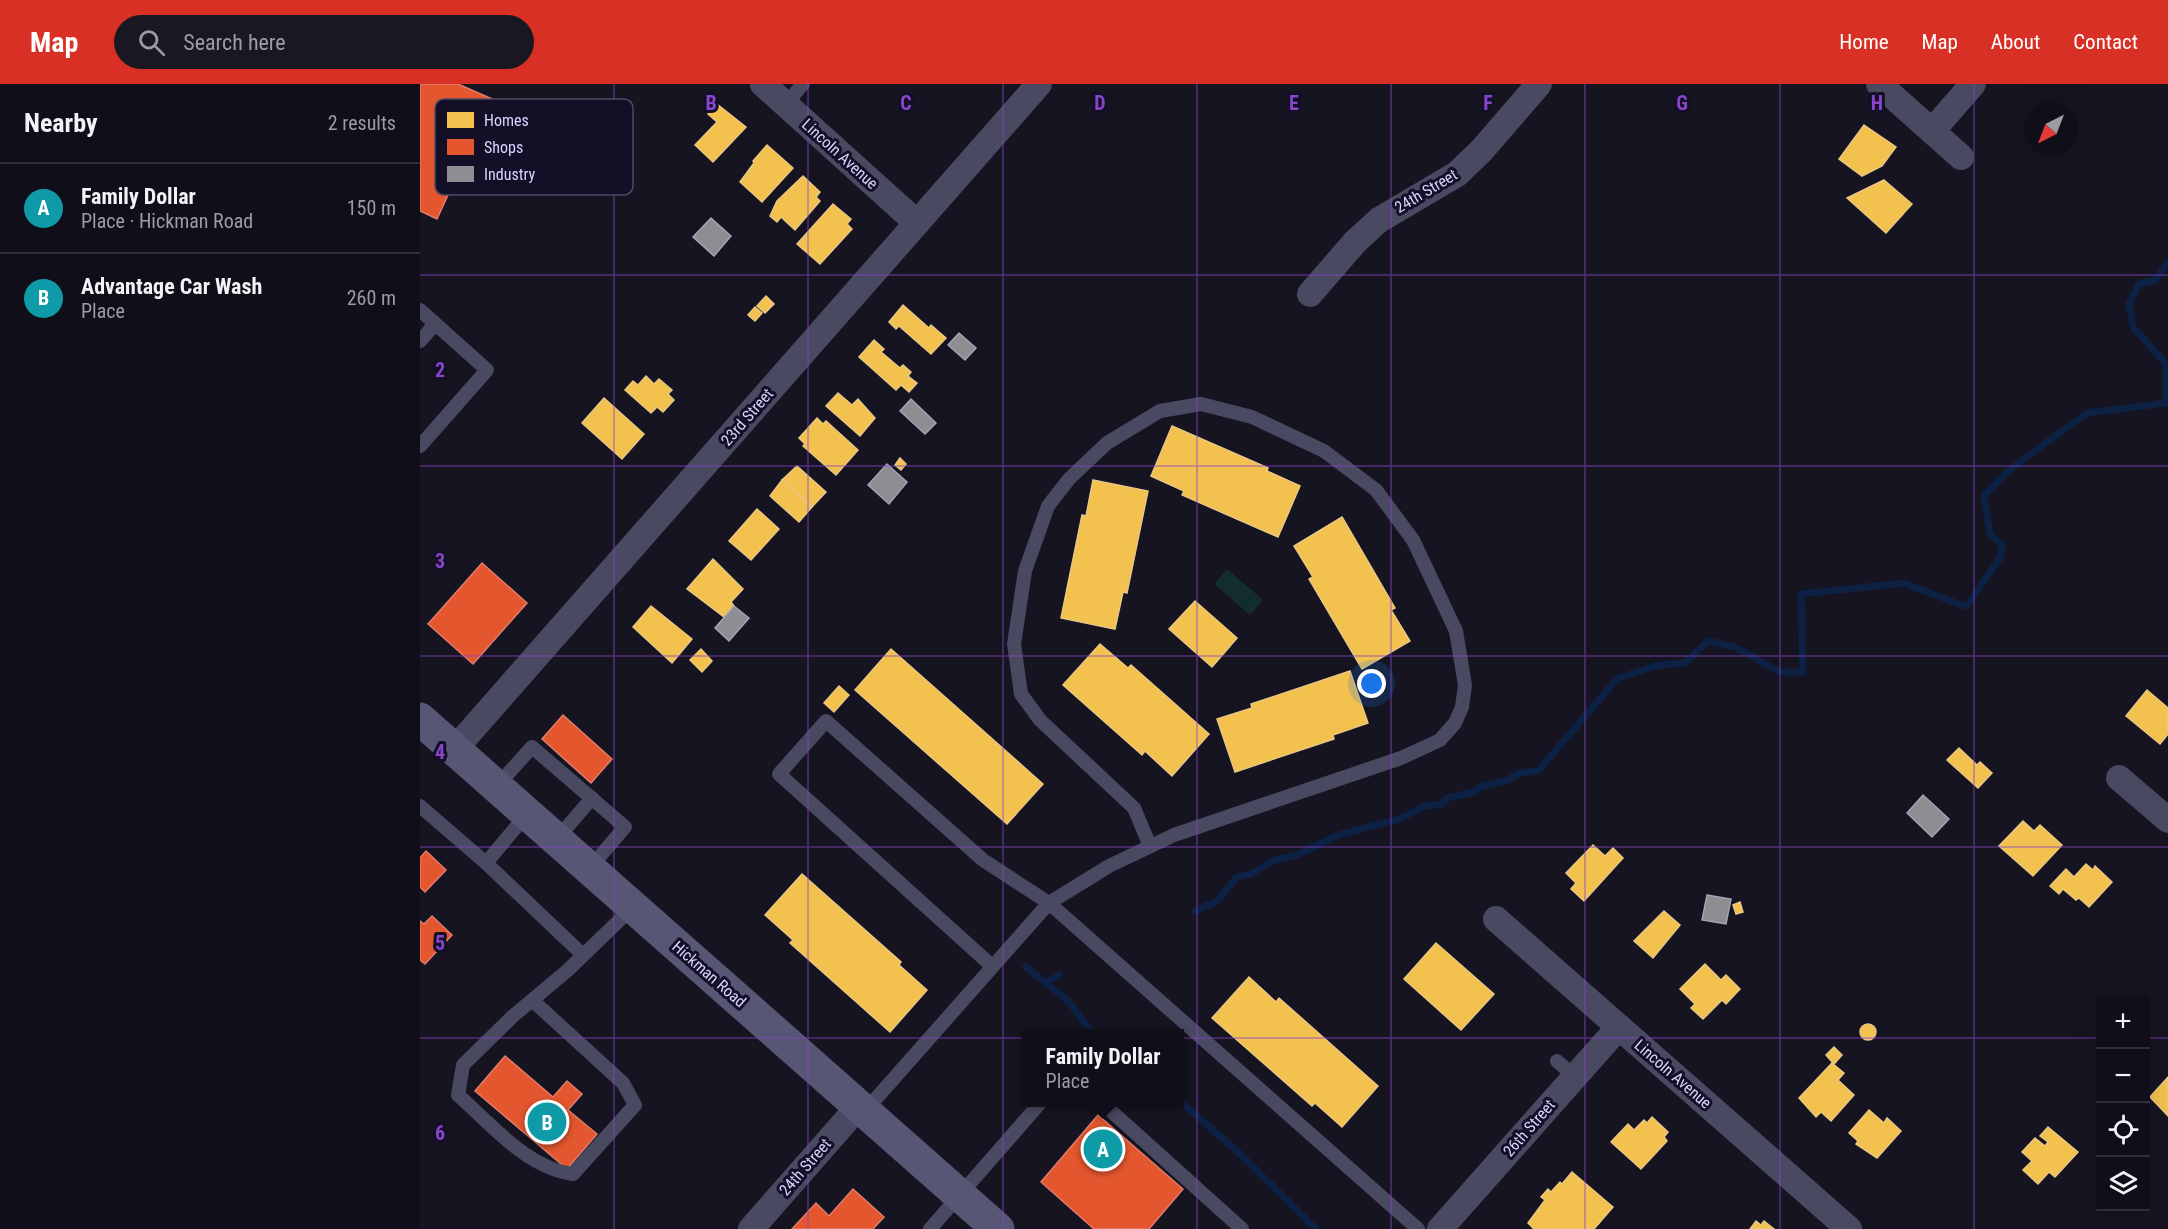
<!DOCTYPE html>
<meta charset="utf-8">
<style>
body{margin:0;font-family:"Roboto Condensed",sans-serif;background:#191822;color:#f1f3f6}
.controls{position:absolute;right:18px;bottom:18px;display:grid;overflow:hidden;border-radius:0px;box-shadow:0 6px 24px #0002}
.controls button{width:54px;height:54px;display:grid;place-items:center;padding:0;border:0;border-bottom:2px solid #302f38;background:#100f19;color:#f1f3f6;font:30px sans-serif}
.compass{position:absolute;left:1604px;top:18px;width:54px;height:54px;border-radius:50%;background:#100f19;box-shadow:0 6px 24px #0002;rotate:222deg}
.you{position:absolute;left:952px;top:600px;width:21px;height:21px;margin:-15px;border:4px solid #fff;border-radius:50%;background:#1a73e8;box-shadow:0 0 0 9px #1a73e833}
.badge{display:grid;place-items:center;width:39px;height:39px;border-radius:50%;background:#d93025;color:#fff;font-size:20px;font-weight:700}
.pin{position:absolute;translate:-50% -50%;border:3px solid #fff;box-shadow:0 2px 6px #0006}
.popup{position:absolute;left:602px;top:945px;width:162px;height:78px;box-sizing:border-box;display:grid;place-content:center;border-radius:0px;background:#100f19;filter:drop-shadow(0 2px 4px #0005);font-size:20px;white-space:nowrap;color:#9c9ca2}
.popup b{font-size:22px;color:#f1f3f6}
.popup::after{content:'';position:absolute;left:50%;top:100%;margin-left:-12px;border:12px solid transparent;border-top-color:#100f19}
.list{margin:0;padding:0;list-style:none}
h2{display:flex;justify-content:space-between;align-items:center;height:78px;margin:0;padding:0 24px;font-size:26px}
h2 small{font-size:20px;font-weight:400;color:#9c9ca2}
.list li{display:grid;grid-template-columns:39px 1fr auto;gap:18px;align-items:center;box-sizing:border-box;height:90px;padding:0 24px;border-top:2px solid #302f38}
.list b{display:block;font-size:22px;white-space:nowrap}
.list p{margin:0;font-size:20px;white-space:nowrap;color:#9c9ca2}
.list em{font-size:20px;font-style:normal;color:#9c9ca2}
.icon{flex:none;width:33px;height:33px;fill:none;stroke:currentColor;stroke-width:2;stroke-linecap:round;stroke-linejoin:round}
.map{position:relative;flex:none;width:1748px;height:1145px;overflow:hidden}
header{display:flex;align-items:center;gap:36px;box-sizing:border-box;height:84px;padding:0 30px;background:#d93025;color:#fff}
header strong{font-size:28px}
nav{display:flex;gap:33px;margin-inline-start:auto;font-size:21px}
.search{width:420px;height:54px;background:#191822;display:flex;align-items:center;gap:15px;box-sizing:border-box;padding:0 21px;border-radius:33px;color:#9c9ca2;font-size:22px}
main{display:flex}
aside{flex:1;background:#100f19}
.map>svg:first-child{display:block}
.green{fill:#132c2d}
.homes{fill:#f2c14e;stroke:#eac783;stroke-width:1.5}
.shops{fill:#e4572e;stroke:#e17c6d;stroke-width:1.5}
.industry{fill:#8d8d92;stroke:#a4a2b3;stroke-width:1.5}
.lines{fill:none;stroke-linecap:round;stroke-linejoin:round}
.stream{stroke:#0d2144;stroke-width:7}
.lane{stroke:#4a4962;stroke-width:14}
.street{stroke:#4a4962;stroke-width:26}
.secondary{stroke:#575674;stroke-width:33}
.grid{fill:none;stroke:#8945c9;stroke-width:1.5;stroke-opacity:0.55}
.labels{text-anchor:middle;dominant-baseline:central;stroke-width:6;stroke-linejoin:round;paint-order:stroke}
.street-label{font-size:16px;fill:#d9d4ff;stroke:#130f26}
.key{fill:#130f26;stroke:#4e4a67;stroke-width:1.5}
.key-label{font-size:16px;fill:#d9d4ff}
.grid-label{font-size:20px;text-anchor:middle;font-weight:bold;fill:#8945c9;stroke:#130f26;stroke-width:6;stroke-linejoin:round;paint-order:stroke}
</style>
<header>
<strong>Map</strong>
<div class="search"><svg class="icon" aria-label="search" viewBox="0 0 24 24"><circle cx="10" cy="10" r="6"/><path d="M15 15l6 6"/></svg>Search here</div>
<nav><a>Home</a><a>Map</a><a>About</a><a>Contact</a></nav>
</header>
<main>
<aside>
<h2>Nearby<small>2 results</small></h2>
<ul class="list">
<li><span class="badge" style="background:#0f9aa8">A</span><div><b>Family Dollar</b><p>Place · Hickman Road</p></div><em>150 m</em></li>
<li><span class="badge" style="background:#0f9aa8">B</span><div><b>Advantage Car Wash</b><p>Place</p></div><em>260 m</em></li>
</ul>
</aside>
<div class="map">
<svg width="1748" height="1145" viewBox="0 0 1748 1145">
<rect width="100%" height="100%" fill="#161421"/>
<polygon class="green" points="807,485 843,516 830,531 794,500"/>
<g class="homes">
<polygon points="297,20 326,43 293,78 275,61 297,38 288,30"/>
<polygon points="1444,41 1476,63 1462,82 1442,92 1419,75"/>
<polygon points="347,61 373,84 342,118 320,98 334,79 333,77"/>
<polygon points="186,63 195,71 188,79 178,71"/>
<polygon points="383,92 400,108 396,113 400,117 375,146 361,133 357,138 350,132 357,117"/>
<polygon points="1464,96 1492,120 1466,149 1427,114"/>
<polygon points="413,120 431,135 427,140 432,145 400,180 377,160"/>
<polygon points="346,212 354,220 345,229 337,222"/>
<polygon points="483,221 509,244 511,241 526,254 511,270 479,242 476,245 469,238"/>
<polygon points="335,223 342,229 335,237 328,231"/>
<polygon points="454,256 464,265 461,268 480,284 483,281 491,288 488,292 497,299 489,308 481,301 476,306 439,273"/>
<polygon points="226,292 234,300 239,295 252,306 248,310 254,316 243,328 237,323 231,329 205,306 213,297 218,301"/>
<polygon points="418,309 432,321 438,315 455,334 440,352 406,322"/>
<polygon points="184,314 224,350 202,375 162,339"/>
<polygon points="397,334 403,340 406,337 438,366 416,391 383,362 385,360 379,354"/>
<polygon points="752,342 848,384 847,387 880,402 858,453 762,411 764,407 731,392"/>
<polygon points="480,374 486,380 481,386 475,381"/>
<polygon points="377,382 406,408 392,423 362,396"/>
<polygon points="362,396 392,423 379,438 350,412"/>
<polygon points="673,396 728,407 707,509 703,508 695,545 641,534 662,431 666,432"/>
<polygon points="337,425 359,445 331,476 309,457"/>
<polygon points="922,433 975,524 971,526 990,557 942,585 889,495 893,493 874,462"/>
<polygon points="293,475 323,505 311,518 314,522 304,533 267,505"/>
<polygon points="775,517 817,554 792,583 749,545"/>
<polygon points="231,522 272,555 252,579 213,543"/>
<polygon points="680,560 708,584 711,581 789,650 752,692 725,667 722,671 643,601"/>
<polygon points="281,565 292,577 282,588 270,576"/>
<polygon points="471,565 623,700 587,740 435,606"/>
<polygon points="930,587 948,639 913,651 914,655 815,688 797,635 832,624 831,620"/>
<polygon points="419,602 429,611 414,628 404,619"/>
<polygon points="1727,606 1748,624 1748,650 1740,660 1706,632"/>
<polygon points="1539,664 1557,681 1560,678 1572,689 1558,704 1527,676"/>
<polygon points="1603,737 1614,747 1620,741 1642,761 1613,792 1579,762"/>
<polygon points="1173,761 1185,772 1193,764 1203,774 1164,817 1151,805 1156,799 1146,789"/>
<polygon points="1666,780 1673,786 1675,782 1692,798 1669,823 1659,814 1656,816 1643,805 1639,810 1630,802 1646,785 1654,793"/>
<polygon points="382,790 481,878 479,881 507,906 470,948 370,859 373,856 345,831"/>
<polygon points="1320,818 1323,828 1316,830 1313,821"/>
<polygon points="1244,827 1260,841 1233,874 1214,857"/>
<polygon points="1016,859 1074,910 1041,946 984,895"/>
<polygon points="1285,880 1301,896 1306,891 1320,905 1306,920 1302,916 1283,935 1271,924 1275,920 1260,905"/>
<polygon points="829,893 856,918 859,914 958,1002 922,1043 895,1019 892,1022 792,934"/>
<circle cx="1448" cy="948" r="8"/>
<polygon points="1414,963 1422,971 1414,980 1406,971"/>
<polygon points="1412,979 1424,989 1418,996 1434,1011 1411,1037 1401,1028 1396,1033 1379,1014"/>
<polygon points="1748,993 1748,1032 1730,1013"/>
<polygon points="1449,1026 1464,1039 1467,1034 1481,1047 1457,1074 1436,1060 1438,1057 1429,1049"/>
<polygon points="1232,1033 1248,1048 1244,1053 1247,1057 1221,1085 1191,1058 1208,1040 1214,1046 1224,1036 1227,1039"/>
<polygon points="1628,1043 1658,1068 1635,1093 1629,1088 1618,1100 1603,1086 1612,1077 1602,1068 1615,1054 1625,1062 1628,1058 1620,1052"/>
<polygon points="1152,1088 1193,1123 1174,1145 1114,1145 1108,1139 1125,1116 1121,1113 1128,1105 1131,1108 1140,1098 1142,1100"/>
<polygon points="1336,1137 1341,1141 1344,1137 1354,1145 1330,1145"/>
</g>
<g class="shops">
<polygon points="0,0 38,0 72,15 17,135 0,127"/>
<polygon points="62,479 107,519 53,580 8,540"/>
<polygon points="143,631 192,675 171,699 122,655"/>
<polygon points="6,767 26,786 5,808 0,803 0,774"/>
<polygon points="12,832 32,851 5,880 0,876 0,837 4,840"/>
<polygon points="85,972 133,1013 147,997 162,1010 148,1026 177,1050 147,1085 55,1007"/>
<polygon points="678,1031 763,1105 729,1145 674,1145 621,1098"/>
<polygon points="433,1105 464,1133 453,1145 372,1145 396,1119 409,1132"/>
</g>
<g class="industry">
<polygon points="291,134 311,152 294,172 273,153"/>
<polygon points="539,249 556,264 545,276 528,261"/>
<polygon points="491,315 516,339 505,350 480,327"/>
<polygon points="467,380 487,398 469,420 448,401"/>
<polygon points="314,522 329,534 309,557 295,544"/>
<polygon points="1503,711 1529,735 1512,753 1487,729"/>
<polygon points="1287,811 1311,815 1306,840 1282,836"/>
</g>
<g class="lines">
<g class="stream">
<polyline points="775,827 797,817 817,793 831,790 855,776 874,772 919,751 982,734 1005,722 1022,720 1027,714 1054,708 1060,703 1088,696 1099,689 1118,687 1197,595 1234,582 1265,579 1288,557 1315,563 1360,588 1383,588 1381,510 1484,499 1544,522 1549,519 1580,474 1582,461 1570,450 1564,412 1589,386 1667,329 1746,319 1746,280 1713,243 1709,220 1719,200 1735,196 1748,178"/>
<polyline points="606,883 649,918 673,950"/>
<polyline points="625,899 639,891"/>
<polyline points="760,1017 819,1069 896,1145"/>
</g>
<g class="lane">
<polyline points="365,21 383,0"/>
<polyline points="0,226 67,286 0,362"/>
<polyline points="0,257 15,240"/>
<polyline points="76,703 112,663 205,743 169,785"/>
<polyline points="0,722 66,779 107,730"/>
<polyline points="136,756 172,714"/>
<polyline points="66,779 162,870"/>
<polyline points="572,882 359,690 406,637 563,776 629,819 998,1145"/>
<path d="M112,916L203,999L215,1021L153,1090C107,1084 72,1041 38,1011L43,981L93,932L148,886L213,823"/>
<polyline points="1137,977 1154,992"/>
<polyline points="681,1018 822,1145"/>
<polyline points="445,1027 629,819 689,782 754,751 981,674 1020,656 1035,639 1042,623 1045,601 1036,547 993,456 956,406 904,367 832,333 781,320 740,327 687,359 649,395 628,422 605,487 594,560 601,610 620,636 714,724 730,762"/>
<polyline points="510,1145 621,1018"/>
</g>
<g class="street">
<polyline points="343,0 497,139"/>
<polyline points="1459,0 1541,73"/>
<polyline points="1512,47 1553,0"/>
<polyline points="890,210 935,158 959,136 1037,90 1061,67 1119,0"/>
<polyline points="34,666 619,0"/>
<polyline points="1699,694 1748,736"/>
<polyline points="1076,835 1429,1145"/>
<polyline points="331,1145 439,1022"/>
<polyline points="1020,1145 1199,943"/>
</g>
<polyline class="secondary" points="0,635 578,1145"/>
</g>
<path class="grid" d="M194,0V1145M388,0V1145M583,0V1145M777,0V1145M971,0V1145M1165,0V1145M1360,0V1145M1554,0V1145M0,191H1748M0,382H1748M0,572H1748M0,763H1748M0,954H1680M1726,954H1748"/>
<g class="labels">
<g class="street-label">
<text transform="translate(420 70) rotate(42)">Lincoln Avenue</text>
<text transform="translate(1006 107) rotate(-31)">24th Street</text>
<text transform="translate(327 333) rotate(-49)">23rd Street</text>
<text transform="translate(289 890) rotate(41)">Hickman Road</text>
<text transform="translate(1253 990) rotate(41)">Lincoln Avenue</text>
<text transform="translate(1109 1044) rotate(-49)">26th Street</text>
<text transform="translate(385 1083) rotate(-49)">24th Street</text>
</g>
</g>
<rect x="15" y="15" width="198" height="96" rx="9" class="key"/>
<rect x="27" y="28" width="27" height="16" fill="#f2c14e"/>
<rect x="27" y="55" width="27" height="16" fill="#e4572e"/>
<rect x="27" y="82" width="27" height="16" fill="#8d8d92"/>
<g class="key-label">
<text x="64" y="42">Homes</text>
<text x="64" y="69">Shops</text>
<text x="64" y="96">Industry</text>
</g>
<g class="grid-label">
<text x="291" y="26">B</text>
<text x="486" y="26">C</text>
<text x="680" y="26">D</text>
<text x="874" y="26">E</text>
<text x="1068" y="26">F</text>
<text x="1262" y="26">G</text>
<text x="1457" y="26">H</text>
<text x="20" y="293">2</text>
<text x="20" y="484">3</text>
<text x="20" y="675">4</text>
<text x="20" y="866">5</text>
<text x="20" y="1056">6</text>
</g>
</svg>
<div class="controls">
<button>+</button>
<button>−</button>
<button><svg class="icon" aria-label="locate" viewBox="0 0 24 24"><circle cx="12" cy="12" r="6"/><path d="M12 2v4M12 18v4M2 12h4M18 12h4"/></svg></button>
<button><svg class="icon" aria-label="layers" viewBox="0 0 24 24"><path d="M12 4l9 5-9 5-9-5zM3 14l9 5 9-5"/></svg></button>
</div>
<svg class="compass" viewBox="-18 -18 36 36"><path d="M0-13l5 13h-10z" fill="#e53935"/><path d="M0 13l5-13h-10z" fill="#9c9ca2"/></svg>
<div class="you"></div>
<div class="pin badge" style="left:683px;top:1065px;background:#0f9aa8">A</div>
<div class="popup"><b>Family Dollar</b>Place</div>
<div class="pin badge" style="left:127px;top:1038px;background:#0f9aa8">B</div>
</div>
</main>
